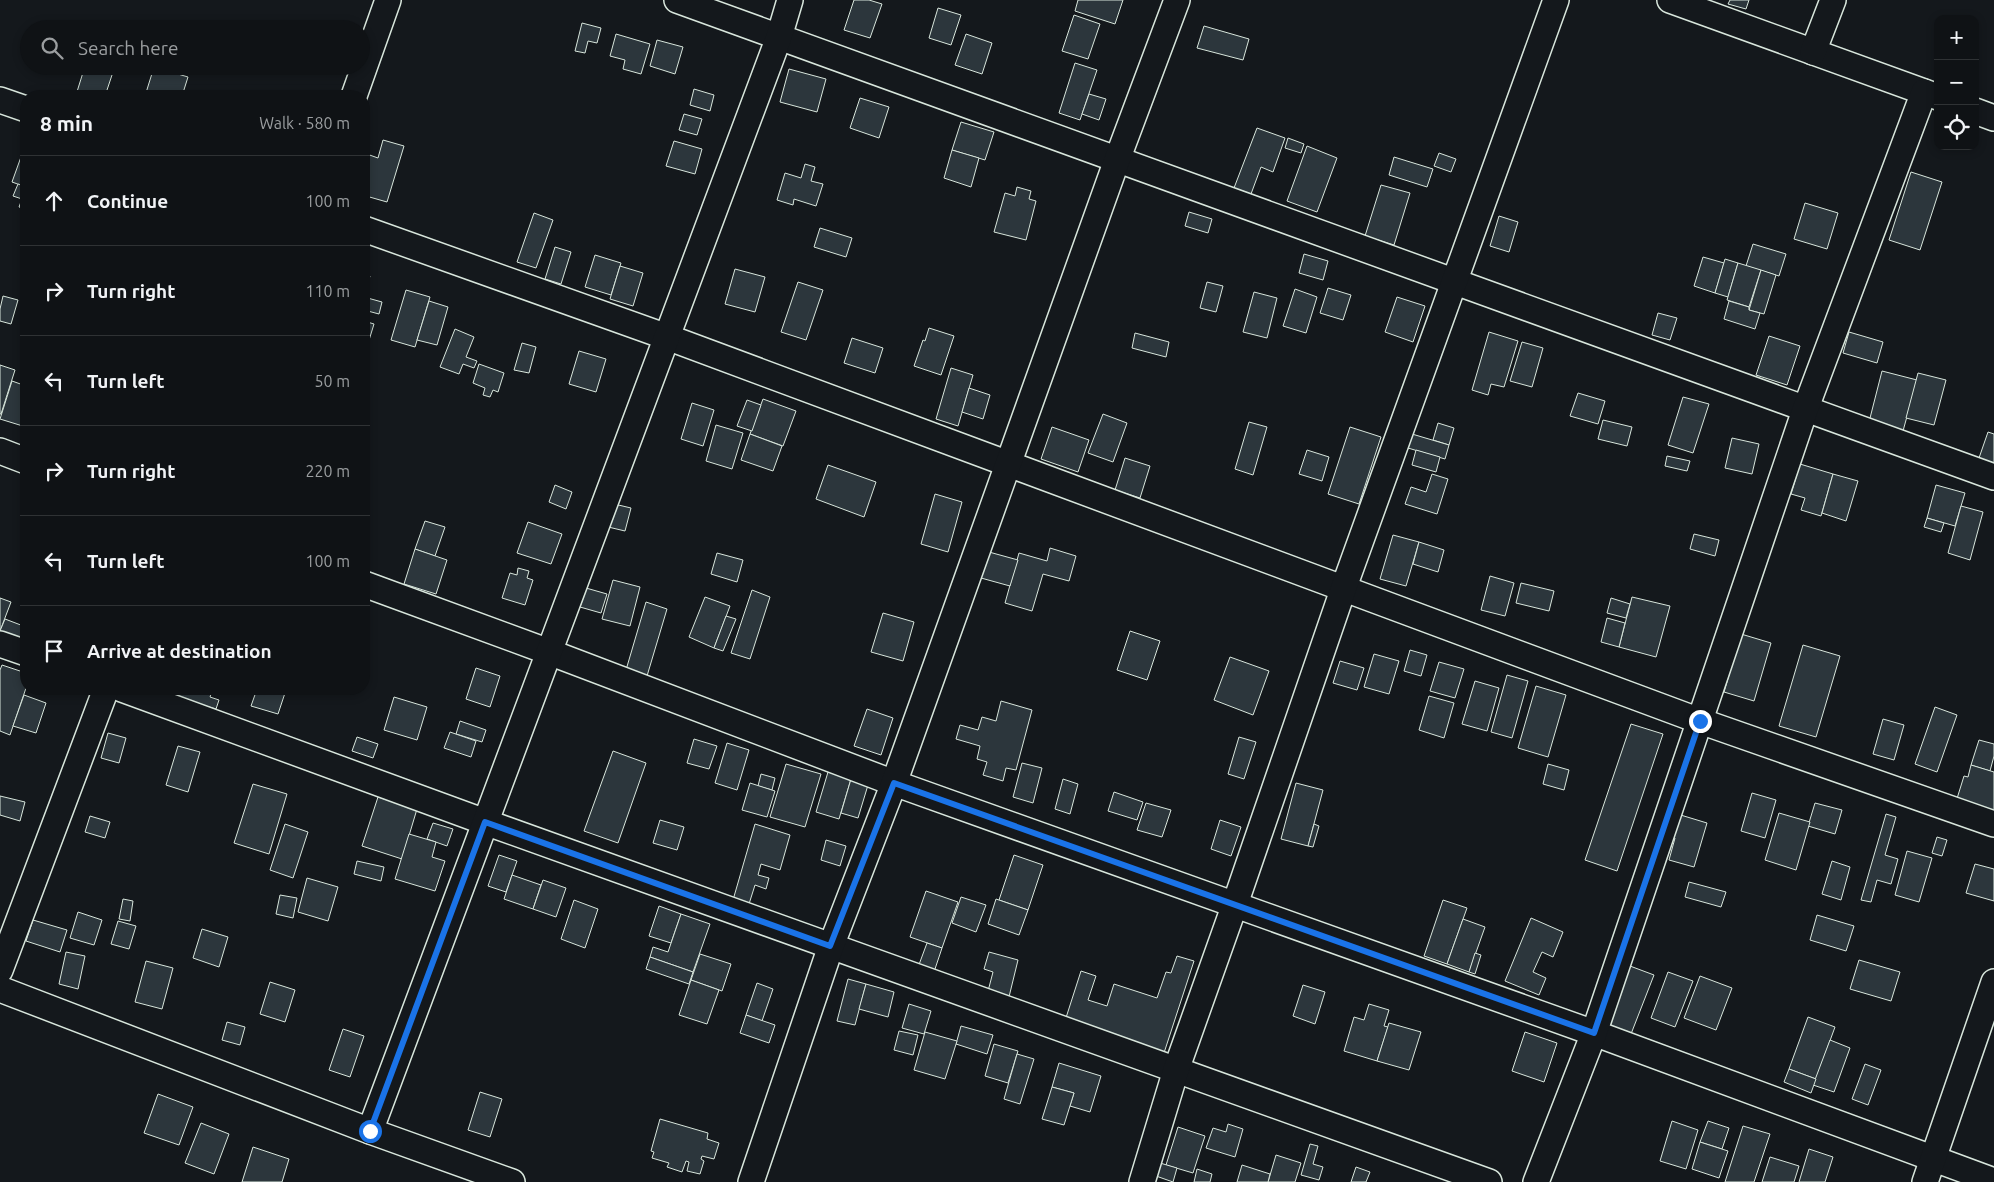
<!DOCTYPE html>
<meta charset="utf-8">
<style>
body{margin:0;font-family:Ubuntu,sans-serif;background:#181b1e;color:#f1f3f6}
.controls{position:absolute;right:15px;top:15px;display:grid;overflow:hidden;border-radius:10px;box-shadow:0 2px 8px #0003}
.controls button{width:45px;height:45px;display:grid;place-items:center;padding:0;border:0;border-bottom:1px solid #2f3234;background:#0f1215;color:#f1f3f6;font:25px sans-serif}
.stop{position:absolute;width:15px;height:15px;margin:-11px;border:4px solid #1a73e8;border-radius:50%;background:#fff}
.stop.end{background:#1a73e8;border-color:#fff;box-shadow:0 1px 5px #0008}
.list{margin:0;padding:0;list-style:none}
h2{display:flex;justify-content:space-between;align-items:center;height:65px;margin:0;padding:0 20px;font-size:21px}
h2 small{font-size:16px;font-weight:400;color:#9b9ea0}
.list li{display:grid;grid-template-columns:32px 1fr auto;gap:15px;align-items:center;box-sizing:border-box;height:90px;padding:0 20px;border-top:1px solid #2f3234}
.list b{display:block;font-size:19px;white-space:nowrap}
.list em{font-size:16px;font-style:normal;color:#9b9ea0}
.icon{flex:none;width:28px;height:28px;fill:none;stroke:currentColor;stroke-width:2;stroke-linecap:round;stroke-linejoin:round}
.map{position:relative;flex:none;width:1994px;height:1182px;overflow:hidden}
.search{position:absolute;background:#0f1215;box-shadow:0 2px 8px #0003;left:20px;top:20px;width:350px;height:55px;display:flex;align-items:center;gap:12px;box-sizing:border-box;padding:0 18px;border-radius:28px;color:#9b9ea0;font-size:19px}
.panel{position:absolute;background:#0f1215;box-shadow:0 2px 8px #0003;left:20px;top:90px;width:350px;height:605px;border-radius:20px}
.map>svg:first-child{display:block}
.building{fill:#2c363c;stroke:#d8e6dc}
.lines{fill:none;stroke-linecap:round;stroke-linejoin:round}
.minor-casing{stroke:#d8e6dc;stroke-width:28}
.minor{stroke:#14181c;stroke-width:25}
.route{stroke:#1a73e8;stroke-width:6}
</style>
<div class="map">
<svg width="1994" height="1182" viewBox="0 0 1994 1182">
<rect width="100%" height="100%" fill="#14181c"/>
<g class="building">
<polygon points="854,0 869,0 882,4 870,38 844,30"/>
<polygon points="1078,0 1123,0 1115,24 1075,11"/>
<polygon points="1730,0 1749,0 1746,9 1728,4"/>
<polygon points="938,8 961,15 951,45 929,38"/>
<polygon points="1074,15 1100,24 1088,59 1062,51"/>
<polygon points="582,23 601,28 597,43 588,41 585,53 575,51"/>
<polygon points="1204,26 1249,39 1243,60 1197,48"/>
<polygon points="616,34 650,44 641,74 623,69 625,60 610,56"/>
<polygon points="966,34 992,43 982,74 955,65"/>
<polygon points="657,40 683,47 675,74 650,66"/>
<polygon points="1075,63 1097,70 1080,120 1059,113"/>
<polygon points="85,66 94,66 113,72 105,96 76,95"/>
<polygon points="154,67 188,77 182,96 145,96"/>
<polygon points="789,69 826,79 817,112 780,102"/>
<polygon points="694,89 714,95 710,111 690,105"/>
<polygon points="1089,94 1106,99 1099,120 1082,114"/>
<polygon points="860,98 889,107 879,138 850,128"/>
<polygon points="684,114 702,119 697,135 679,130"/>
<polygon points="961,122 994,132 985,160 952,150"/>
<polygon points="1257,128 1285,138 1273,172 1261,167 1251,194 1234,188"/>
<polygon points="1288,138 1304,144 1301,153 1285,148"/>
<polygon points="383,140 404,146 387,202 366,196 369,187 364,186 364,153 378,158"/>
<polygon points="674,141 702,149 695,174 666,166"/>
<polygon points="26,143 26,187 12,182"/>
<polygon points="1307,146 1337,158 1317,212 1287,201"/>
<polygon points="952,150 979,158 971,187 944,178"/>
<polygon points="1439,153 1456,159 1451,172 1434,166"/>
<polygon points="1394,157 1433,169 1427,187 1389,175"/>
<polygon points="805,164 815,167 811,181 823,184 816,206 794,199 793,205 777,200 785,173 801,178"/>
<polygon points="1911,172 1942,182 1920,250 1889,240"/>
<polygon points="18,184 26,187 26,209 19,207 22,199 13,196"/>
<polygon points="1381,185 1410,193 1394,245 1365,236"/>
<polygon points="1017,187 1031,191 1029,199 1036,201 1026,240 994,232 1005,193 1015,196"/>
<polygon points="1805,203 1838,213 1827,249 1794,239"/>
<polygon points="1189,212 1212,219 1208,233 1185,226"/>
<polygon points="534,213 553,220 536,268 517,262"/>
<polygon points="1499,216 1518,222 1509,252 1490,246"/>
<polygon points="820,228 852,238 846,257 814,247"/>
<polygon points="1753,244 1786,254 1779,276 1746,266"/>
<polygon points="555,247 571,252 561,284 545,279"/>
<polygon points="1304,254 1328,261 1323,280 1299,273"/>
<polygon points="595,255 621,263 611,295 585,287"/>
<polygon points="1703,257 1724,263 1715,293 1694,286"/>
<polygon points="1725,259 1738,263 1728,297 1715,293"/>
<polygon points="1738,263 1761,270 1749,307 1727,300"/>
<polygon points="620,266 643,273 633,306 610,299"/>
<polygon points="735,269 765,277 755,312 725,304"/>
<polygon points="1761,270 1776,275 1764,314 1749,310"/>
<polygon points="364,274 370,276 364,296"/>
<polygon points="798,282 823,290 806,340 781,332"/>
<polygon points="1207,282 1223,286 1216,312 1200,308"/>
<polygon points="1328,288 1351,295 1343,320 1320,313"/>
<polygon points="1295,289 1317,297 1306,333 1283,326"/>
<polygon points="406,290 430,297 415,347 391,340"/>
<polygon points="1254,292 1277,298 1267,338 1243,332"/>
<polygon points="3,296 18,300 11,324 0,321 0,309"/>
<polygon points="364,297 382,302 379,314 364,310"/>
<polygon points="1397,297 1425,306 1413,342 1385,332"/>
<polygon points="429,301 448,307 437,345 417,340"/>
<polygon points="1729,301 1749,307 1749,310 1760,313 1755,329 1724,319"/>
<polygon points="1658,313 1677,318 1670,340 1652,335"/>
<polygon points="364,321 374,324 366,350 364,350"/>
<polygon points="929,328 954,336 941,375 914,366 923,340 925,341"/>
<polygon points="455,329 474,337 466,357 477,361 474,368 463,364 459,374 440,367"/>
<polygon points="1489,332 1518,341 1504,387 1491,384 1488,395 1472,390"/>
<polygon points="1849,332 1883,342 1877,363 1843,353"/>
<polygon points="1135,333 1169,342 1166,357 1132,348"/>
<polygon points="1769,336 1800,346 1787,385 1756,375"/>
<polygon points="852,338 883,348 875,373 844,363"/>
<polygon points="1522,342 1543,348 1532,387 1510,381"/>
<polygon points="522,343 536,347 529,373 514,370"/>
<polygon points="579,351 606,359 596,392 569,384"/>
<polygon points="479,364 504,373 498,392 493,390 490,397 483,395 485,388 473,383"/>
<polygon points="0,365 15,370 1,414 0,414"/>
<polygon points="951,368 973,375 958,426 936,419"/>
<polygon points="1882,371 1917,380 1903,431 1869,422"/>
<polygon points="1918,373 1946,380 1934,425 1906,418"/>
<polygon points="12,381 26,386 26,427 0,419"/>
<polygon points="969,388 990,395 983,419 962,412"/>
<polygon points="1578,393 1605,401 1598,424 1570,416"/>
<polygon points="1683,397 1709,404 1693,453 1668,445"/>
<polygon points="763,399 796,411 783,446 750,434"/>
<polygon points="747,400 761,405 752,431 737,426"/>
<polygon points="692,403 714,410 703,446 681,439"/>
<polygon points="1103,414 1127,423 1113,462 1088,453"/>
<polygon points="1603,420 1632,427 1627,446 1598,439"/>
<polygon points="1249,422 1267,427 1253,475 1235,469"/>
<polygon points="1438,423 1454,428 1449,445 1433,440"/>
<polygon points="716,425 743,433 732,469 706,461"/>
<polygon points="1052,427 1089,440 1078,472 1041,459"/>
<polygon points="1350,427 1381,437 1359,504 1328,494"/>
<polygon points="1988,432 1994,434 1994,463 1979,458"/>
<polygon points="750,434 782,446 773,471 741,460"/>
<polygon points="1412,434 1449,445 1445,459 1408,448"/>
<polygon points="1732,438 1759,444 1752,474 1725,468"/>
<polygon points="1307,450 1329,457 1322,481 1299,474"/>
<polygon points="1416,450 1440,457 1436,472 1412,465"/>
<polygon points="1667,456 1690,461 1687,471 1665,466"/>
<polygon points="1125,458 1150,466 1140,498 1115,490"/>
<polygon points="1800,464 1833,474 1821,516 1801,510 1805,498 1791,494"/>
<polygon points="828,465 876,482 864,517 816,499"/>
<polygon points="1432,474 1448,479 1437,514 1405,504 1411,487 1426,492"/>
<polygon points="1833,474 1858,481 1846,521 1822,513"/>
<polygon points="555,485 572,492 566,509 549,502"/>
<polygon points="1936,485 1965,493 1955,526 1927,518"/>
<polygon points="935,494 962,502 948,552 921,544"/>
<polygon points="610,503 631,508 625,531 604,526"/>
<polygon points="1961,506 1983,512 1970,560 1948,553"/>
<polygon points="1927,518 1944,523 1941,532 1924,527"/>
<polygon points="425,521 445,527 435,556 415,549"/>
<polygon points="528,522 562,534 551,564 517,553"/>
<polygon points="1694,534 1719,540 1715,556 1690,549"/>
<polygon points="1393,535 1419,542 1406,586 1380,579"/>
<polygon points="1419,542 1444,550 1438,572 1413,564"/>
<polygon points="1050,548 1076,556 1069,581 1043,574 1032,611 1005,603 1019,553 1047,561"/>
<polygon points="415,549 447,560 436,594 404,584"/>
<polygon points="989,552 1018,560 1010,586 981,578"/>
<polygon points="717,553 743,560 737,582 711,574"/>
<polygon points="518,568 529,571 527,578 533,580 525,605 502,598 510,573 517,575"/>
<polygon points="1490,576 1514,583 1505,616 1481,610"/>
<polygon points="613,580 640,587 630,626 602,619"/>
<polygon points="1521,583 1554,591 1549,611 1516,603"/>
<polygon points="586,588 607,594 601,613 580,607"/>
<polygon points="752,590 770,597 750,659 731,653"/>
<polygon points="705,597 730,606 714,648 689,637"/>
<polygon points="1632,597 1670,606 1656,657 1619,647"/>
<polygon points="0,598 11,602 0,631"/>
<polygon points="1611,598 1630,604 1626,618 1607,613"/>
<polygon points="646,602 667,609 647,676 626,670"/>
<polygon points="883,613 914,622 903,661 871,652"/>
<polygon points="726,616 736,619 723,651 714,648"/>
<polygon points="1607,618 1625,623 1619,647 1601,642"/>
<polygon points="5,619 26,627 26,641 0,631"/>
<polygon points="1130,631 1160,641 1147,680 1117,670"/>
<polygon points="1741,634 1771,643 1754,701 1724,692"/>
<polygon points="1803,645 1840,656 1816,737 1779,726"/>
<polygon points="1410,650 1427,655 1421,676 1404,671"/>
<polygon points="1374,654 1399,661 1389,694 1364,687"/>
<polygon points="1230,657 1269,671 1253,715 1214,700"/>
<polygon points="1340,661 1364,668 1357,690 1333,683"/>
<polygon points="1439,662 1464,669 1455,698 1430,691"/>
<polygon points="2,665 26,673 26,688 10,735 0,731 0,670"/>
<polygon points="476,668 500,676 490,707 466,699"/>
<polygon points="1507,675 1528,681 1512,738 1491,732"/>
<polygon points="1475,681 1499,688 1487,731 1462,724"/>
<polygon points="1536,686 1566,695 1548,757 1518,748"/>
<polygon points="155,689 213,689 210,697 219,700 216,709 154,691"/>
<polygon points="257,689 286,690 278,714 251,706"/>
<polygon points="24,695 46,703 36,733 13,726"/>
<polygon points="1429,696 1454,703 1444,738 1419,730"/>
<polygon points="394,697 427,707 417,740 384,730"/>
<polygon points="1001,701 1032,710 1016,770 1006,768 1003,781 983,775 987,762 977,759 980,746 956,739 960,725 978,730 982,717 996,721"/>
<polygon points="1935,707 1957,715 1937,772 1915,764"/>
<polygon points="867,709 893,718 881,755 854,746"/>
<polygon points="1883,719 1904,725 1894,760 1873,754"/>
<polygon points="460,721 486,730 482,742 456,734"/>
<polygon points="1631,724 1663,734 1617,871 1585,860"/>
<polygon points="450,732 476,741 471,757 444,748"/>
<polygon points="108,733 126,738 119,763 101,758"/>
<polygon points="357,737 378,744 373,758 352,751"/>
<polygon points="1239,737 1256,742 1244,779 1228,774"/>
<polygon points="694,739 717,746 709,769 687,763"/>
<polygon points="1979,740 1994,744 1994,756 1990,771 1971,765"/>
<polygon points="727,743 749,750 737,790 715,783"/>
<polygon points="178,746 200,752 188,792 166,785"/>
<polygon points="613,751 646,763 618,843 584,831"/>
<polygon points="1022,763 1042,768 1033,803 1013,797"/>
<polygon points="786,764 821,774 805,827 770,817"/>
<polygon points="1548,764 1569,770 1564,790 1543,784"/>
<polygon points="1971,765 1994,772 1994,816 1955,805 1964,776 1968,777"/>
<polygon points="828,772 851,779 839,819 816,812"/>
<polygon points="761,774 775,778 772,790 758,786"/>
<polygon points="851,779 868,785 858,818 841,813"/>
<polygon points="1063,779 1078,784 1070,814 1055,809"/>
<polygon points="750,783 775,791 767,817 742,810"/>
<polygon points="1296,783 1323,790 1308,846 1281,839"/>
<polygon points="253,784 287,794 269,854 234,843"/>
<polygon points="1114,792 1143,802 1137,820 1108,811"/>
<polygon points="1752,793 1776,800 1765,838 1741,831"/>
<polygon points="0,796 25,802 20,821 0,815"/>
<polygon points="378,797 417,809 402,859 362,846"/>
<polygon points="1146,803 1171,810 1162,837 1137,830"/>
<polygon points="1815,803 1842,810 1835,834 1808,826"/>
<polygon points="1674,813 1707,823 1694,867 1669,860 1675,838 1667,836"/>
<polygon points="1779,813 1810,822 1796,870 1765,860"/>
<polygon points="1886,814 1896,817 1885,855 1898,859 1891,884 1877,880 1871,902 1861,900"/>
<polygon points="90,816 110,822 105,838 85,832"/>
<polygon points="660,820 684,827 677,850 653,843"/>
<polygon points="1220,820 1241,827 1231,856 1211,849"/>
<polygon points="433,823 453,829 447,846 427,839"/>
<polygon points="285,824 308,832 293,878 270,870"/>
<polygon points="755,824 790,835 780,870 761,864 758,875 769,878 766,889 755,885 749,904 733,900"/>
<polygon points="1314,824 1319,826 1313,847 1308,846"/>
<polygon points="409,834 436,842 432,857 445,861 435,891 395,879"/>
<polygon points="1937,837 1947,840 1942,856 1932,853"/>
<polygon points="826,840 846,846 840,866 821,860"/>
<polygon points="1907,851 1932,858 1919,902 1895,895"/>
<polygon points="499,855 517,861 506,892 488,886"/>
<polygon points="1014,855 1043,865 1028,910 999,900"/>
<polygon points="357,861 384,867 381,881 354,874"/>
<polygon points="1832,861 1850,867 1841,900 1822,894"/>
<polygon points="1975,864 1994,869 1994,901 1966,893"/>
<polygon points="512,875 541,885 533,909 504,899"/>
<polygon points="307,878 338,887 328,921 298,912"/>
<polygon points="543,880 566,888 556,917 533,909"/>
<polygon points="1689,882 1726,892 1721,907 1685,897"/>
<polygon points="926,891 958,902 942,948 910,937"/>
<polygon points="280,895 297,898 293,918 276,914"/>
<polygon points="961,897 986,905 976,932 952,923"/>
<polygon points="123,899 133,901 130,921 119,919"/>
<polygon points="996,899 1028,910 1019,935 988,924"/>
<polygon points="574,900 598,909 585,948 561,939"/>
<polygon points="1443,900 1467,908 1447,964 1424,956"/>
<polygon points="659,906 681,914 671,943 649,936"/>
<polygon points="78,912 102,920 94,945 70,938"/>
<polygon points="681,914 710,924 693,972 650,957 653,947 668,952"/>
<polygon points="1817,915 1854,926 1846,951 1810,940"/>
<polygon points="1531,918 1563,932 1553,957 1542,952 1533,972 1546,978 1539,995 1505,981"/>
<polygon points="1463,919 1485,927 1469,972 1447,964"/>
<polygon points="33,920 67,930 60,952 26,941"/>
<polygon points="118,921 136,926 129,949 111,944"/>
<polygon points="202,929 228,937 219,967 193,958"/>
<polygon points="927,943 942,948 933,975 917,970"/>
<polygon points="66,952 85,956 78,989 59,984"/>
<polygon points="989,952 1018,960 1008,1001 987,995 993,972 984,969"/>
<polygon points="1475,953 1481,955 1475,974 1469,972"/>
<polygon points="700,954 731,964 722,991 691,980"/>
<polygon points="1177,956 1194,961 1163,1056 1064,1024 1081,971 1096,976 1088,1000 1107,1006 1114,984 1157,998 1166,972 1171,973"/>
<polygon points="650,957 693,972 689,984 646,969"/>
<polygon points="1859,960 1900,972 1891,1001 1850,989"/>
<polygon points="146,961 173,968 162,1009 135,1002"/>
<polygon points="1630,966 1654,975 1631,1034 1607,1025"/>
<polygon points="1668,972 1693,981 1675,1027 1651,1018"/>
<polygon points="1700,976 1732,988 1716,1030 1684,1018"/>
<polygon points="848,979 866,984 855,1025 837,1021"/>
<polygon points="691,980 719,990 707,1024 679,1015"/>
<polygon points="270,982 295,990 285,1022 260,1014"/>
<polygon points="757,983 773,989 762,1021 746,1015"/>
<polygon points="866,984 894,992 888,1017 859,1009"/>
<polygon points="1303,985 1325,992 1315,1024 1293,1016"/>
<polygon points="909,1004 931,1011 924,1034 902,1028"/>
<polygon points="1369,1004 1389,1010 1384,1026 1388,1027 1377,1061 1344,1051 1354,1017 1364,1020"/>
<polygon points="746,1015 775,1025 769,1043 740,1033"/>
<polygon points="1808,1017 1835,1027 1816,1079 1789,1069"/>
<polygon points="227,1022 245,1027 240,1045 222,1040"/>
<polygon points="1389,1023 1421,1032 1409,1070 1377,1061"/>
<polygon points="961,1026 993,1035 987,1054 956,1044"/>
<polygon points="343,1029 364,1036 350,1077 329,1070"/>
<polygon points="899,1031 918,1035 913,1055 894,1050"/>
<polygon points="925,1032 957,1041 945,1079 914,1070"/>
<polygon points="1525,1032 1557,1043 1544,1082 1512,1071"/>
<polygon points="1830,1040 1850,1048 1834,1092 1813,1085"/>
<polygon points="994,1044 1018,1051 1008,1083 985,1076"/>
<polygon points="1017,1054 1034,1059 1020,1104 1004,1099"/>
<polygon points="1059,1063 1101,1076 1090,1112 1070,1106 1074,1093 1052,1087"/>
<polygon points="1865,1064 1881,1070 1868,1105 1852,1099"/>
<polygon points="1789,1069 1816,1079 1811,1093 1784,1082"/>
<polygon points="1052,1087 1074,1093 1064,1125 1042,1119"/>
<polygon points="480,1092 502,1099 490,1137 468,1130"/>
<polygon points="158,1094 193,1107 179,1145 144,1133"/>
<polygon points="660,1119 708,1133 707,1139 719,1143 714,1159 702,1156 701,1159 704,1161 700,1174 687,1171 689,1162 686,1161 682,1172 667,1167 669,1163 652,1158 654,1152 651,1151"/>
<polygon points="1672,1121 1698,1130 1686,1169 1660,1161"/>
<polygon points="1708,1121 1729,1128 1722,1149 1700,1142"/>
<polygon points="201,1123 229,1134 214,1174 185,1163"/>
<polygon points="1228,1124 1243,1129 1235,1157 1206,1148 1213,1128 1226,1132"/>
<polygon points="1743,1126 1770,1134 1754,1182 1725,1182"/>
<polygon points="1178,1127 1205,1136 1193,1173 1166,1165"/>
<polygon points="1700,1142 1728,1151 1719,1178 1692,1169"/>
<polygon points="1310,1144 1318,1146 1313,1164 1323,1167 1319,1180 1301,1175"/>
<polygon points="253,1147 289,1159 282,1182 242,1182"/>
<polygon points="1809,1149 1833,1157 1825,1182 1799,1182"/>
<polygon points="1276,1155 1301,1163 1295,1182 1268,1182"/>
<polygon points="1770,1157 1799,1166 1794,1182 1762,1182"/>
<polygon points="1160,1163 1177,1168 1173,1182 1156,1176"/>
<polygon points="1242,1165 1270,1174 1268,1182 1237,1182"/>
<polygon points="1356,1167 1370,1172 1366,1182 1351,1182"/>
<polygon points="1197,1169 1212,1174 1210,1182 1194,1182"/>
</g>
<g class="lines">
<defs>
<g id="minor">
<polyline points="677,0 1994,477"/>
<polyline points="1670,0 1938,97"/>
<polyline points="1813,52 1833,0"/>
<polyline points="354,96 388,0"/>
<polyline points="0,100 26,109"/>
<polyline points="1975,111 1994,118"/>
<polyline points="364,229 667,337 1700,721 1994,824"/>
<polyline points="0,451 26,461"/>
<polyline points="364,584 549,652 894,783 1594,1033 1994,1181"/>
<polyline points="0,644 26,653"/>
<polyline points="122,689 485,822 1489,1182"/>
<polyline points="0,970 106,689"/>
<polyline points="0,989 370,1131 512,1182"/>
<polyline points="370,1131 779,37 790,0"/>
<polyline points="751,1182 831,946 894,783 1117,160 1177,0"/>
<polyline points="1142,1182 1176,1070 1235,904 1344,587 1556,0"/>
<polyline points="1536,1182 1594,1033 1805,410 1924,92"/>
<polyline points="1925,1182 1994,982"/>
</g>
</defs>
<use href="#minor" class="minor-casing"/>
<use href="#minor" class="minor"/>
</g>
<g class="lines">
<polyline class="route" points="370,1131 485,822 830,946 894,783 1594,1033 1700,721"/>
</g>
</svg>
<div class="controls">
<button>+</button>
<button>−</button>
<button><svg class="icon" aria-label="locate" viewBox="0 0 24 24"><circle cx="12" cy="12" r="6"/><path d="M12 2v4M12 18v4M2 12h4M18 12h4"/></svg></button>
</div>
<div class="stop" style="left:370px;top:1131px"></div>
<div class="stop end" style="left:1700px;top:721px"></div>
<div class="search"><svg class="icon" aria-label="search" viewBox="0 0 24 24"><circle cx="10" cy="10" r="6"/><path d="M15 15l6 6"/></svg>Search here</div>
<section class="panel">
<h2>8 min<small>Walk · 580 m</small></h2>
<ul class="list">
<li><svg class="icon" aria-label="ahead" viewBox="0 0 24 24"><path d="M12 20V5M6 11l6-6 6 6"/></svg><div><b>Continue</b></div><em>100 m</em></li>
<li><svg class="icon" aria-label="right" viewBox="0 0 24 24"><path d="M7 20v-9h11M14 6l5 5-5 5"/></svg><div><b>Turn right</b></div><em>110 m</em></li>
<li><svg class="icon" aria-label="left" viewBox="0 0 24 24"><path d="M17 20v-9H6M10 6l-5 5 5 5"/></svg><div><b>Turn left</b></div><em>50 m</em></li>
<li><svg class="icon" aria-label="right" viewBox="0 0 24 24"><path d="M7 20v-9h11M14 6l5 5-5 5"/></svg><div><b>Turn right</b></div><em>220 m</em></li>
<li><svg class="icon" aria-label="left" viewBox="0 0 24 24"><path d="M17 20v-9H6M10 6l-5 5 5 5"/></svg><div><b>Turn left</b></div><em>100 m</em></li>
<li><svg class="icon" aria-label="arrive" viewBox="0 0 24 24"><path d="M6 21V4h12l-3 4 3 4H6"/></svg><div><b>Arrive at destination</b></div></li>
</ul>
</section>
</div>
